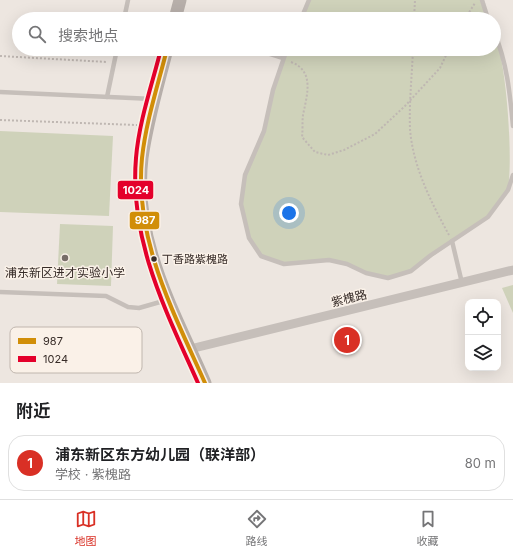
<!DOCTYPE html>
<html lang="zh">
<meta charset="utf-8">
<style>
body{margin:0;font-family:Inter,"Noto Sans SC",sans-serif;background:#f6f6f6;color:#202124}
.controls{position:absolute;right:12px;bottom:12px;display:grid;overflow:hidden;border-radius:8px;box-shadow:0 4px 16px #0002}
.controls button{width:36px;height:36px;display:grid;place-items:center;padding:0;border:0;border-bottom:1px solid #e0e0e0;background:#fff;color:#202124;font:20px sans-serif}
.you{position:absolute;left:289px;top:213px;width:14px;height:14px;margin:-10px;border:3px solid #fff;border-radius:50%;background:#1a73e8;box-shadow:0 0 0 6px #1a73e833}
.badge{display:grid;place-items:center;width:26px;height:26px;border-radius:50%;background:#d93025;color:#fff;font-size:13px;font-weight:700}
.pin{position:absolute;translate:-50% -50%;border:2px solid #fff;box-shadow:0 1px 4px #0006}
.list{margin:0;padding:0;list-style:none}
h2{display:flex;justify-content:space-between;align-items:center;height:52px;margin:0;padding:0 16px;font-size:17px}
h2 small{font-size:13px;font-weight:400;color:#757577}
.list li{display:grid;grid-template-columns:26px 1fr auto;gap:12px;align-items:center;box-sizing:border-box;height:56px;margin:0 8px 8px;padding:0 8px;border:1px solid #e0e0e0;border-radius:16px}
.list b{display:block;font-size:15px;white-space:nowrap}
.list p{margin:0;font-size:13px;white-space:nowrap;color:#757577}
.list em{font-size:13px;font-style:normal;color:#757577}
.icon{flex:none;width:22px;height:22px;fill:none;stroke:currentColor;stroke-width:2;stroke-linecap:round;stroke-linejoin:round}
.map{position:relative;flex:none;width:513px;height:383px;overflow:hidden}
.search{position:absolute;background:#fff;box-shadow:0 4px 16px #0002;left:12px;right:12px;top:12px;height:44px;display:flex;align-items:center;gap:10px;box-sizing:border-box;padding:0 14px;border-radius:22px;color:#757577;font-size:15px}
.sheet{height:116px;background:#fff}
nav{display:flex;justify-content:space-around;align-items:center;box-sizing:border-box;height:56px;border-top:1px solid #e0e0e0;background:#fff;font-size:11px;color:#757577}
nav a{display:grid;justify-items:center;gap:2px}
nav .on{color:#d93025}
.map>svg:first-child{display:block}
.green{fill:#cfd2ba}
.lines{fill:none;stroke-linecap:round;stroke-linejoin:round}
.path{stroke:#bfb7b2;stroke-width:2;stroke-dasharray:2 2;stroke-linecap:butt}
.lane{stroke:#c6bfba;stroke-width:4.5}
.street{stroke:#c6bfba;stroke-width:9}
.secondary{stroke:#b7afaa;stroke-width:13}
.bus-1-casing{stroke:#faf1e8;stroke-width:7}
.bus-2-casing{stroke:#faf1e8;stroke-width:7}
.bus-1{stroke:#d18e08;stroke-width:4}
.bus-2{stroke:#e4002b;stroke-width:4}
.poi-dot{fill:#776d68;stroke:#faf1e8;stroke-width:1.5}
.bus-dot{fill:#372c28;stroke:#faf1e8;stroke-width:1.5}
.labels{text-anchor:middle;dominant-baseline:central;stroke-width:3;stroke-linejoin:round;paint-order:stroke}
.bus-label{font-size:11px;fill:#372c28;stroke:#faf1e8;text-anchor:start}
.poi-label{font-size:12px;fill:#372c28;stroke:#faf1e8}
.street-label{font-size:12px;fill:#372c28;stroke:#faf1e8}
.key{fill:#faf1e8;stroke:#c0b6ae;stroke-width:1}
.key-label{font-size:11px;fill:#372c28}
.line-badge{stroke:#faf1e8;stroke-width:1.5}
.badge-label{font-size:11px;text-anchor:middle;font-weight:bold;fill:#fff}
</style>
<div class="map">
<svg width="513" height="383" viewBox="0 0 513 383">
<rect width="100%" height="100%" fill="#ede6e0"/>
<g class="green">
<polygon points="309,0 482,0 488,19 301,19"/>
<path d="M494,32C507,63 513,159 508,189C495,217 467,232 443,249C428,259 406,278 387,277C367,277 351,262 330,260C302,257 264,277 248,237C241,219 239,194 245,175C249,159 260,145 264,129C268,116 269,103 273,90C277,76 282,63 287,49H494Z"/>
<polygon points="0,131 113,136 109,216 0,212"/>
<polygon points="60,224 113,226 111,286 57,284"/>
<polygon points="513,285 513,313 502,288"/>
</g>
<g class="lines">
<g class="path">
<polyline points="414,19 415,0"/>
<polyline points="465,19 475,3"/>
<path d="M413,49C412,75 409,102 410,129C413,167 431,202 449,235"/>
<polyline points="0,56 107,62"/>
<path d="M291,62C315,71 307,95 303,115C302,122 303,130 302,137L315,152L328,155L344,150L375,134L405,106L440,68L449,49"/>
<polyline points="0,120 137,125"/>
</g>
<g class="lane">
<polyline points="482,0 488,19"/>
<polyline points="124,19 128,0"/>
<polyline points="301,19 309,0"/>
<path d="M494,32C507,62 510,94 513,126"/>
<polyline points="254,49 283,58"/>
<polyline points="287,49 273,90 264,131 245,175 241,204 249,238 261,256 284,264 329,260 347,264 366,273 388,278 411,271 431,255 488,217 508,190 513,175"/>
<polyline points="0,92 153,99"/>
<polyline points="107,97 117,49"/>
<polyline points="452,241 462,283"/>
<polyline points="0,292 106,296 128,307 139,308 167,300"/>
</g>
<polyline class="street" points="190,349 513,270"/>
<g class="secondary">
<polyline points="175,19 180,0"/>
<path d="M167,49C158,85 147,121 142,158C132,240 174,311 205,383"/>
</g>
<defs>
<path id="bus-1" d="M167,49C158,85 146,121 142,158C134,239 173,311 205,383"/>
<path id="bus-2" d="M161,49C152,85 139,121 136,158C129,240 166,311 198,383"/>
</defs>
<use href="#bus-1" class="bus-1-casing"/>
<use href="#bus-2" class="bus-2-casing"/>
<use href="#bus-1" class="bus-1"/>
<use href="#bus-2" class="bus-2"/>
</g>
<circle class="poi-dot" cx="65" cy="258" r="4"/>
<circle class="bus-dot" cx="154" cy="259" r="3.5"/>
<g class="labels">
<g class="bus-label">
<text x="162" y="259">丁香路紫槐路</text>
</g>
<g class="poi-label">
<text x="65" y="272">浦东新区进才实验小学</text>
</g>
<g class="street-label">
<text transform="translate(349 298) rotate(-14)">紫槐路</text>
</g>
</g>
<rect x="10" y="327" width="132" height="46" rx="6" class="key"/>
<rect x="18" y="338" width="18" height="6" fill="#d18e08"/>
<rect x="18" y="356" width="18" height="6" fill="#e4002b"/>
<g class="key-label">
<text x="43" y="345">987</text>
<text x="43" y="363">1024</text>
</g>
<g class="line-badge">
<rect x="117" y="180" width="37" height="20" rx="4" fill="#e4002b"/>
<rect x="129" y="211" width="31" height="19" rx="4" fill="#d18e08"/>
</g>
<g class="badge-label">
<text x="136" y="194">1024</text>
<text x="145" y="224">987</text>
</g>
</svg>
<div class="controls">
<button><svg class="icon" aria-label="locate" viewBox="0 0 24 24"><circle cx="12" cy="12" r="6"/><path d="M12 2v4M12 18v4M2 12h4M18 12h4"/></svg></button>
<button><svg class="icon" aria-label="layers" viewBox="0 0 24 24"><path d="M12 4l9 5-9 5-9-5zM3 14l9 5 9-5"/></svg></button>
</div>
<div class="you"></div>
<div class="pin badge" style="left:347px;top:340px">1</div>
<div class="search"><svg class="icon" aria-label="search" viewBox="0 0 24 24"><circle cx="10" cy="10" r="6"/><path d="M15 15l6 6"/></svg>搜索地点</div>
</div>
<section class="sheet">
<h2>附近<small></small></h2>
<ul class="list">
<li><span class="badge">1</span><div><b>浦东新区东方幼儿园（联洋部）</b><p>学校 · 紫槐路</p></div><em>80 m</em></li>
</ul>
</section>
<nav>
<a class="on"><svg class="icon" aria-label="map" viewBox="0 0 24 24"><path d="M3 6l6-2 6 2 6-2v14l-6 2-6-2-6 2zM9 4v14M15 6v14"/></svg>地图</a>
<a><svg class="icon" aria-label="directions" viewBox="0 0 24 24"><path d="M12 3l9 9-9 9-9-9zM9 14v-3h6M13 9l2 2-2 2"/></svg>路线</a>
<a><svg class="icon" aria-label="saved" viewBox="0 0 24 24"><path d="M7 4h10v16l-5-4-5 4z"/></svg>收藏</a>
</nav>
